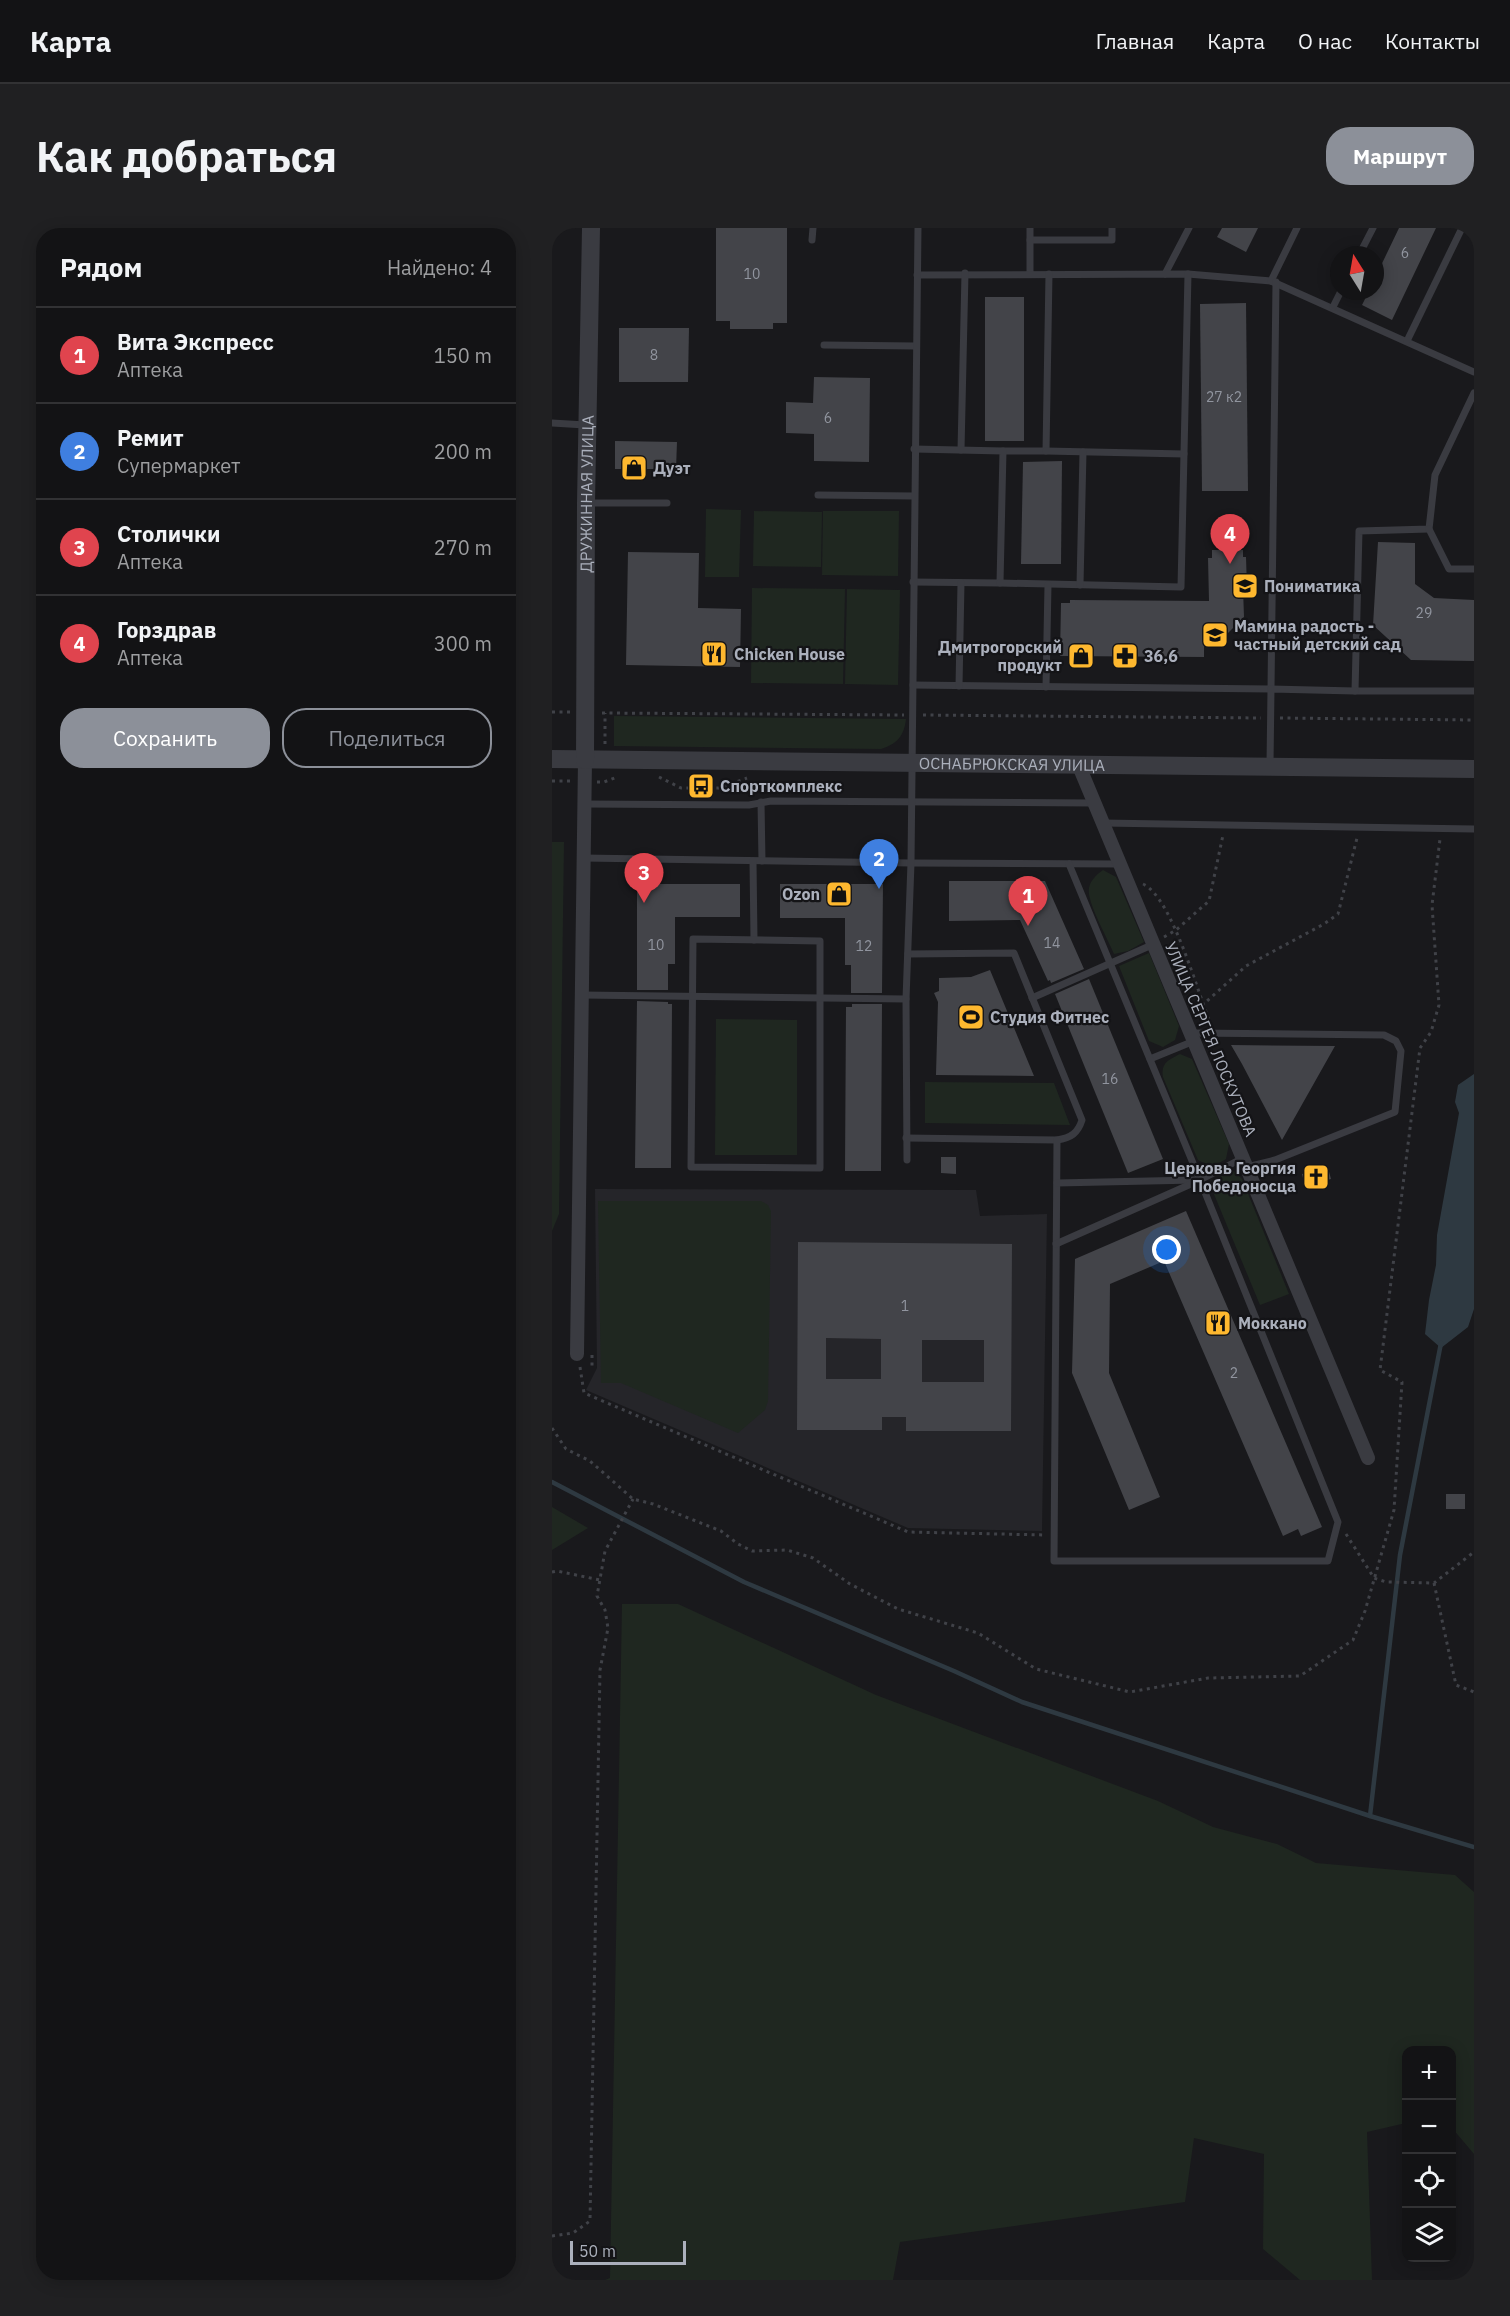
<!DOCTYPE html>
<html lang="ru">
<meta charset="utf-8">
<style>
body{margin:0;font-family:"IBM Plex Sans",sans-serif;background:#202022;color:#f1f3f6}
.controls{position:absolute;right:18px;bottom:18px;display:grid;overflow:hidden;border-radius:12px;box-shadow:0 3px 15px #0003}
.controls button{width:54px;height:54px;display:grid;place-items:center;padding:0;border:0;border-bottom:2px solid #323234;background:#131315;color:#f1f3f6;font:30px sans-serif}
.compass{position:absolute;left:778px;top:18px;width:54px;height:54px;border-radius:50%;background:#131315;box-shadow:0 3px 15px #0003;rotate:349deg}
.scale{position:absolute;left:18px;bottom:15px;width:116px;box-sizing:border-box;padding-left:6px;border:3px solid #abb0bc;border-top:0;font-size:16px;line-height:21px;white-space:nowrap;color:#abb0bc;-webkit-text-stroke:4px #141417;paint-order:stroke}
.you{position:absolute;left:615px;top:1022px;width:21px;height:21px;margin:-15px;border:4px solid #fff;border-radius:50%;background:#1a73e8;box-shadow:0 0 0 9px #1a73e833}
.badge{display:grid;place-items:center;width:39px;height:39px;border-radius:50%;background:#8c9099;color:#fff;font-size:20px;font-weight:700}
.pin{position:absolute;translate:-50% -50px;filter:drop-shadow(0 2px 3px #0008)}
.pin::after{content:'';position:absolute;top:32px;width:21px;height:18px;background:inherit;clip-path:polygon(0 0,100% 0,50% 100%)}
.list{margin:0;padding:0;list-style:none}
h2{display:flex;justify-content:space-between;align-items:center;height:78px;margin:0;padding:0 24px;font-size:26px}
h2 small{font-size:20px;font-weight:400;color:#9d9ea0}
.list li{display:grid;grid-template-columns:39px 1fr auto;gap:18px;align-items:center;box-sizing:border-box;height:96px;padding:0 24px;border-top:2px solid #323234}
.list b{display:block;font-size:22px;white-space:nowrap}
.list p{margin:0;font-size:20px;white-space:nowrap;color:#9d9ea0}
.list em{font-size:20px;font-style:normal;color:#9d9ea0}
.actions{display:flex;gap:12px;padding:18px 24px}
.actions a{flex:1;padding:14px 0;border:2px solid #8c9099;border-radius:24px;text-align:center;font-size:21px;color:#8c9099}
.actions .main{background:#8c9099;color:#fff}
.icon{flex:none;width:33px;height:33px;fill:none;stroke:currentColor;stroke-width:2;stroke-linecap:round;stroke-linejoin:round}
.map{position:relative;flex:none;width:922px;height:2052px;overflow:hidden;border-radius:24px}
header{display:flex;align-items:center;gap:36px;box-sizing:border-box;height:84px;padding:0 30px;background:#131315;border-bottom:2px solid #323234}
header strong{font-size:28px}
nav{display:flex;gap:33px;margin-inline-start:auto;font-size:21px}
.intro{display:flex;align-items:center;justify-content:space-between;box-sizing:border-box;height:144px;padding:0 36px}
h1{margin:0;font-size:42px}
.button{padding:15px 27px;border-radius:24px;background:#8c9099;color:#fff;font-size:21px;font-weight:700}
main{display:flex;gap:36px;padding:0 36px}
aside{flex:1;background:#131315;border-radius:24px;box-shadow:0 3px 15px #0003}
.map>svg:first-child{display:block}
.built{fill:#252529}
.green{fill:#1f2720}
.water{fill:#2e3941}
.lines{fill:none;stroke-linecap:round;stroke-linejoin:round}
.stream{stroke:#2e3941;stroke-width:4.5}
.building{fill:#434449;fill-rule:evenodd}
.path{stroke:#404248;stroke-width:3;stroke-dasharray:3 4.5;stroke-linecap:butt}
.service{stroke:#3a3b41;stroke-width:7}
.minor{stroke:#3a3b41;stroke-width:14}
.tertiary{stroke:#3a3b41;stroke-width:18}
.labels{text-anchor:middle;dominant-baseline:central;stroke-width:4.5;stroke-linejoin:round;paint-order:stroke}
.number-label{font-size:14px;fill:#91959f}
.poi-label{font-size:16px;font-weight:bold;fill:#abb0bc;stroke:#141417;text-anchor:start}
.street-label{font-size:16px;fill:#abb0bc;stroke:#141417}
</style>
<header>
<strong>Карта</strong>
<nav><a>Главная</a><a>Карта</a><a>О нас</a><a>Контакты</a></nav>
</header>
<div class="intro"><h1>Как добраться</h1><a class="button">Маршрут</a></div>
<main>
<aside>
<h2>Рядом<small>Найдено: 4</small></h2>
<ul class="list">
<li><span class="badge" style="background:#e0444e">1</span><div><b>Вита Экспресс</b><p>Аптека</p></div><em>150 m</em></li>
<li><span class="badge" style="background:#3f7fe0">2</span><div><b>Ремит</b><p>Супермаркет</p></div><em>200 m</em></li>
<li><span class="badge" style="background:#e0444e">3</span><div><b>Столички</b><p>Аптека</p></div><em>270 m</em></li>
<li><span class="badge" style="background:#e0444e">4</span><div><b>Горздрав</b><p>Аптека</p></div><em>300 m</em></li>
</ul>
<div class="actions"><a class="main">Сохранить</a><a>Поделиться</a></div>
</aside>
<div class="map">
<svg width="922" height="2052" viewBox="0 0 922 2052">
<rect width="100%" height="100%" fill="#19191c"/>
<polygon class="built" points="43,961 424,962 428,988 495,986 490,1303 356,1300 34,1162 45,1140"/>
<g class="green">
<polygon points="154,281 189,282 187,349 153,349"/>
<polygon points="202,283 270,284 269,339 201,338"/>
<polygon points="271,283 347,283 346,348 270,347"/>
<polygon points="200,360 293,361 291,456 199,455"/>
<polygon points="295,361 348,362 346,457 293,456"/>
<path d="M62,488L354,491C352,508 345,516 329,521L62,518Z"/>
<polygon points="0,614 12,614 7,986 0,1003"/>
<path d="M551,642L564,649L592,714L576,723L562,726C557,713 534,673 537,660C538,653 545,646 551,642Z"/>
<polygon points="597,725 627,798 623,812 611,819 597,813 567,738"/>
<polygon points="164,791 245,792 245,927 163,927"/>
<path d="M628,826L640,831L677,916L674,931C664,938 657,938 646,932L611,849C609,835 616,832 628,826Z"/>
<polygon points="373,854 502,855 518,897 373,895"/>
<polygon points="682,943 690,951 737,1066 708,1077 659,959 665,950"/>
<polygon points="46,973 209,973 216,977 219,983 216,1173 213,1182 186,1205 69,1155 49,1155"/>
<polygon points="0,1279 36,1300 0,1322"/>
<polygon points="70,1376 126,1376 324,1467 606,1573 661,1599 725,1616 764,1635 903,1647 922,1664 922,1926 900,1900 900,1822 854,1822 854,1895 815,1904 820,2052 748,2052 711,2021 712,1926 642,1910 633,1974 348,2014 341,2052 53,2052 58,2050"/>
</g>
<polygon class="water" points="922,846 922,1081 916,1099 889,1120 873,1106 877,1072 884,1037 885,1007 907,885 903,874 906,857"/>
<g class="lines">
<g class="stream">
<polyline points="0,1254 192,1354 402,1443 470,1474 818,1588 922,1619"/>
<polyline points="818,1588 848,1327 889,1115"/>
</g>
</g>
<g class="building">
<polygon points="164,0 235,0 235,95 221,95 221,101 178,101 178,93 164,93"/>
<polygon points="670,0 706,0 694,24 665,9"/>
<polygon points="847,0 884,0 840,92 810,77 817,63 823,63 823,50"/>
<rect x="433" y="69" width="39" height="144"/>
<polygon points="694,75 696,263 650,263 648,76"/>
<polygon points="67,100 137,100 136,154 67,154"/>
<polygon points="262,149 318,150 317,234 262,233 262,206 234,205 234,174 261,175"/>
<polygon points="63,213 125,214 124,241 63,241"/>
<polygon points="510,233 509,336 469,336 471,234"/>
<polygon points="826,314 863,315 863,356 882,370 922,372 922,433 859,432 821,397"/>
<polygon points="660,322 691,322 691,329 694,329 695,360 691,360 692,389 674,407 652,407 652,429 508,428 509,375 518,375 518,372 657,373 656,330 660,330"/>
<polygon points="76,324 147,325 146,380 189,381 188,439 74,437"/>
<polygon points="397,653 493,653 532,741 499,755 498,752 496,753 468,692 397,693"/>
<polygon points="85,656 188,656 188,689 123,689 123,736 116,736 116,762 85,762"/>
<polygon points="228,656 331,656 330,765 299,765 299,737 293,737 293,690 228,690"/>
<polygon points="438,742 482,848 384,847 386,774 382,765 387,763 387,750 419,749"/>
<polygon points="537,751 611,931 576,945 503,766"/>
<polygon points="85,773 116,774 116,776 120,776 119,940 83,940"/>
<polygon points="300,776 330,776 329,943 293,943 294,779 300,779"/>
<polygon points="679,817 783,818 730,912 690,836"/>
<polygon points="389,929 404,929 404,946 389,945"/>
<polygon points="776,940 779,951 753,958 750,946"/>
<polygon points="634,983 770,1299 749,1308 746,1301 731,1308 612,1033 558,1056 557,1145 608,1269 577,1282 520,1145 523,1031"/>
<path d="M246,1014L460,1016L459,1203H354V1189H330V1202H245ZM274,1110L329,1111V1151H274ZM370,1112H432V1154H370Z"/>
<rect x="894" y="1266" width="19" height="15"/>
</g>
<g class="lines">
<g class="path">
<polyline points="0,484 19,484"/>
<polyline points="50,485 352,487"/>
<polyline points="371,487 709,490"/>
<polyline points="728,490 922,492"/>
<polyline points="53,516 53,485"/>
<polyline points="107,549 129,560 168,560 195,550"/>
<polyline points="0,553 20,553"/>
<polyline points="45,554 52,554 65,549"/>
<path d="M591,656C620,669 646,766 659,797"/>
<polyline points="612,709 624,702 657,673 671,607"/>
<polyline points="644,783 694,738 772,696 786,686 805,610"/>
<polyline points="40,1127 40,1138"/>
<polyline points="28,1139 32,1165 356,1304 493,1307"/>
<polyline points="0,1200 14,1221 38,1233 81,1271 101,1276 169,1303 186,1316 200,1323 235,1322 261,1330 298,1356 346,1381 426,1405 484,1441 578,1464 656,1450 748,1448 801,1412 813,1383 842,1282 850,1154 828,1142 868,820 879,804 887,777 880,677 888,611"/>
<polyline points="794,1306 822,1350 834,1354 882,1355 922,1324"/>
<polyline points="0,1344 5,1343 48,1352"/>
<polyline points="882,1355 904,1457 922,1464"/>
<polyline points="0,2008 21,2005 38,1993 48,1442 56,1400 53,1382 45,1368 53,1323 81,1271"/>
</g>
<g class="service">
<polyline points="260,12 261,0"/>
<polyline points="478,12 560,12 560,0"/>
<polyline points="807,27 821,0"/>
<polyline points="478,46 478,0"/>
<polyline points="613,46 637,0"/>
<polyline points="365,47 636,46 719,53 922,144"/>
<polyline points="719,53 745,0"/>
<polyline points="781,79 789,63"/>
<polyline points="855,113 910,0"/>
<polyline points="272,117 364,118"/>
<polyline points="922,165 883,247 877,301 807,303 803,463 922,463"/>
<polyline points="0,195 33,197"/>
<polyline points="409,222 413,45"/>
<polyline points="451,223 494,223 497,46"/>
<polyline points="494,223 632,226"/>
<polyline points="266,267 362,268"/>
<polyline points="34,275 115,275"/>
<polyline points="877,301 897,341 922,341"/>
<polyline points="361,354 448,355 451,223 362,221"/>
<polyline points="448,355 629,359 636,46"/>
<polyline points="528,357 531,224"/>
<polyline points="361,457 719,461 724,54"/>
<polyline points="407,458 409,355"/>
<polyline points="494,459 496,357"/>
<polyline points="718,536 719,461 803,463"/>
<polyline points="209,574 210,633"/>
<polyline points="32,576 197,577 219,573 542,575"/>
<polyline points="551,595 922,601"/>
<polyline points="31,630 359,635 568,636"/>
<polyline points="201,633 202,712"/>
<polygon points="141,711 268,713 268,940 139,939"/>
<polyline points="30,767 354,771"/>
<polyline points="480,770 602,716"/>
<polyline points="639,805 832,807 844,813 849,823 843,884 723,932 695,939"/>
<polyline points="598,831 642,813"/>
<path d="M354,910L505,912C519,910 526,905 530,892L462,725L356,726"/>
<polyline points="505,912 502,1333 776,1333 786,1294 648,952 517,636"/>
<polyline points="355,932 354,771 359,635 366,0"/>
<polyline points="505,955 643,952"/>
<polyline points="504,1016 648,952 691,930"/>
</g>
<g class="minor">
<polyline points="527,538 816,1230"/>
<polyline points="25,1126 33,532"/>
</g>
<g class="tertiary">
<path id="s1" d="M0,531L922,541"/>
<path id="s2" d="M33,532L34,275L39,0"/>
</g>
</g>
<defs>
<symbol id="shop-square" viewBox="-11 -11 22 22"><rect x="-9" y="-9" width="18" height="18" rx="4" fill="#feb82f" stroke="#141417"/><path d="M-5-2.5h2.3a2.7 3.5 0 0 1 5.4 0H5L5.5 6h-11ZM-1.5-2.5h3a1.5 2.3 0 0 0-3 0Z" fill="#111"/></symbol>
<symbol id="school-square" viewBox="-11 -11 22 22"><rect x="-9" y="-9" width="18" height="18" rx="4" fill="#feb82f" stroke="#141417"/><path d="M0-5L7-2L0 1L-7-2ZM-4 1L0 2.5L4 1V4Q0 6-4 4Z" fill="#111"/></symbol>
<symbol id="restaurant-square" viewBox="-11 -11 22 22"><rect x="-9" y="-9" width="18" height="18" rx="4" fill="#feb82f" stroke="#141417"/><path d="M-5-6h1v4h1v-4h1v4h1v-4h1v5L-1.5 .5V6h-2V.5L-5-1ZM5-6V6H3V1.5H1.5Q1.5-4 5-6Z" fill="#111"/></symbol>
<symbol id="pharmacy-square" viewBox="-11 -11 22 22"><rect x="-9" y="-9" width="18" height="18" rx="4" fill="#feb82f" stroke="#141417"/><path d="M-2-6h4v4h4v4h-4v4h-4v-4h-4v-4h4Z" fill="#111"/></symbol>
<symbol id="bus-square" viewBox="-11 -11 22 22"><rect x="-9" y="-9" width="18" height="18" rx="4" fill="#feb82f" stroke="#141417"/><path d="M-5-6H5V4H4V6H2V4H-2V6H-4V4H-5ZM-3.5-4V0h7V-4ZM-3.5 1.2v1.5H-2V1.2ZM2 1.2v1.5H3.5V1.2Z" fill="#111"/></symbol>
<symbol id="stadium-square" viewBox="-11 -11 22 22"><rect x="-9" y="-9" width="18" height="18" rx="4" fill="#feb82f" stroke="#141417"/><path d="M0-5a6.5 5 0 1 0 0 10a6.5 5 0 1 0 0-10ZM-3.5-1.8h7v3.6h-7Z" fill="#111"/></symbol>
<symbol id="church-square" viewBox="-11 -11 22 22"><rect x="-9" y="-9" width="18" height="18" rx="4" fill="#feb82f" stroke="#141417"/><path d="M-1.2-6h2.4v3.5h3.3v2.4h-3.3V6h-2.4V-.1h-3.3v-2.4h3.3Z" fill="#111"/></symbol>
</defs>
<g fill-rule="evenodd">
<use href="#shop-square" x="67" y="225" width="30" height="30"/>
<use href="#school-square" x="678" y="343" width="30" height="30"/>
<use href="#school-square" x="648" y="392" width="30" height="30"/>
<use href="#restaurant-square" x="147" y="411" width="30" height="30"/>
<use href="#shop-square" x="514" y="413" width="30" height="30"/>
<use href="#pharmacy-square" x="558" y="413" width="30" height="30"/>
<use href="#bus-square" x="134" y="543" width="30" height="30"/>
<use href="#shop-square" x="272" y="651" width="30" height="30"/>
<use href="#stadium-square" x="404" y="774" width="30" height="30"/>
<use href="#church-square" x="749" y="934" width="30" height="30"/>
<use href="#restaurant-square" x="651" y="1080" width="30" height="30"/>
</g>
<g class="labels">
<g class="number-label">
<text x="853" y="25">6</text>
<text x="200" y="46">10</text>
<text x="102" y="127">8</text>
<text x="672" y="169">27 к2</text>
<text x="276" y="190">6</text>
<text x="872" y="385">29</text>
<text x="500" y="715">14</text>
<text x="104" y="717">10</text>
<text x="312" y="718">12</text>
<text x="558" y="851">16</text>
<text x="353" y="1078">1</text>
<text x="682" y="1145">2</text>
</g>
<g class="poi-label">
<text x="101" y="240">Дуэт</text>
<text x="712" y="358">Пониматика</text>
<text x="682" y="398">Мамина радость -<tspan x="682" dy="18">частный детский сад</tspan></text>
<text x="510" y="419" text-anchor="end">Дмитрогорский<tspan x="510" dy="18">продукт</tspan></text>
<text x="182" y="426">Chicken House</text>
<text x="592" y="428">36,6</text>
<text x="168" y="558">Спорткомплекс</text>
<text x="268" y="666" text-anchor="end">Ozon</text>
<text x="438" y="789">Студия Фитнес</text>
<text x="744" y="940" text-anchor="end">Церковь Георгия<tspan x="744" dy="18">Победоносца</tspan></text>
<text x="686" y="1095">Моккано</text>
</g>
<g class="street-label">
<text stroke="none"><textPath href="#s2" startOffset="266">ДРУЖИННАЯ УЛИЦА</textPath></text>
<text stroke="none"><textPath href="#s1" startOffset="460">ОСНАБРЮКСКАЯ УЛИЦА</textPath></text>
<text transform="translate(659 811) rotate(67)">УЛИЦА СЕРГЕЯ ЛОСКУТОВА</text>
</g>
</g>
</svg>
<div class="controls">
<button>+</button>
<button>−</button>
<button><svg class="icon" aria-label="locate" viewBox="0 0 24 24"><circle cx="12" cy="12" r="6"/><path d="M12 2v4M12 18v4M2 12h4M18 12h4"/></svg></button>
<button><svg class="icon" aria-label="layers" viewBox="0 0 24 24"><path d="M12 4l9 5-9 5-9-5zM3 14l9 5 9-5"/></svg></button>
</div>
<svg class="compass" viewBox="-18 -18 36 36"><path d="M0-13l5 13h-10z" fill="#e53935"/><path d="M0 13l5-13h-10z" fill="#9d9ea0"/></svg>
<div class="scale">50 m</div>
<div class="you"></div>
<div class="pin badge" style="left:476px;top:698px;background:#e0444e">1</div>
<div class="pin badge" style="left:327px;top:661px;background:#3f7fe0">2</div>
<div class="pin badge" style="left:92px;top:675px;background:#e0444e">3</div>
<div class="pin badge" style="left:678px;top:336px;background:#e0444e">4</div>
</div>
</main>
